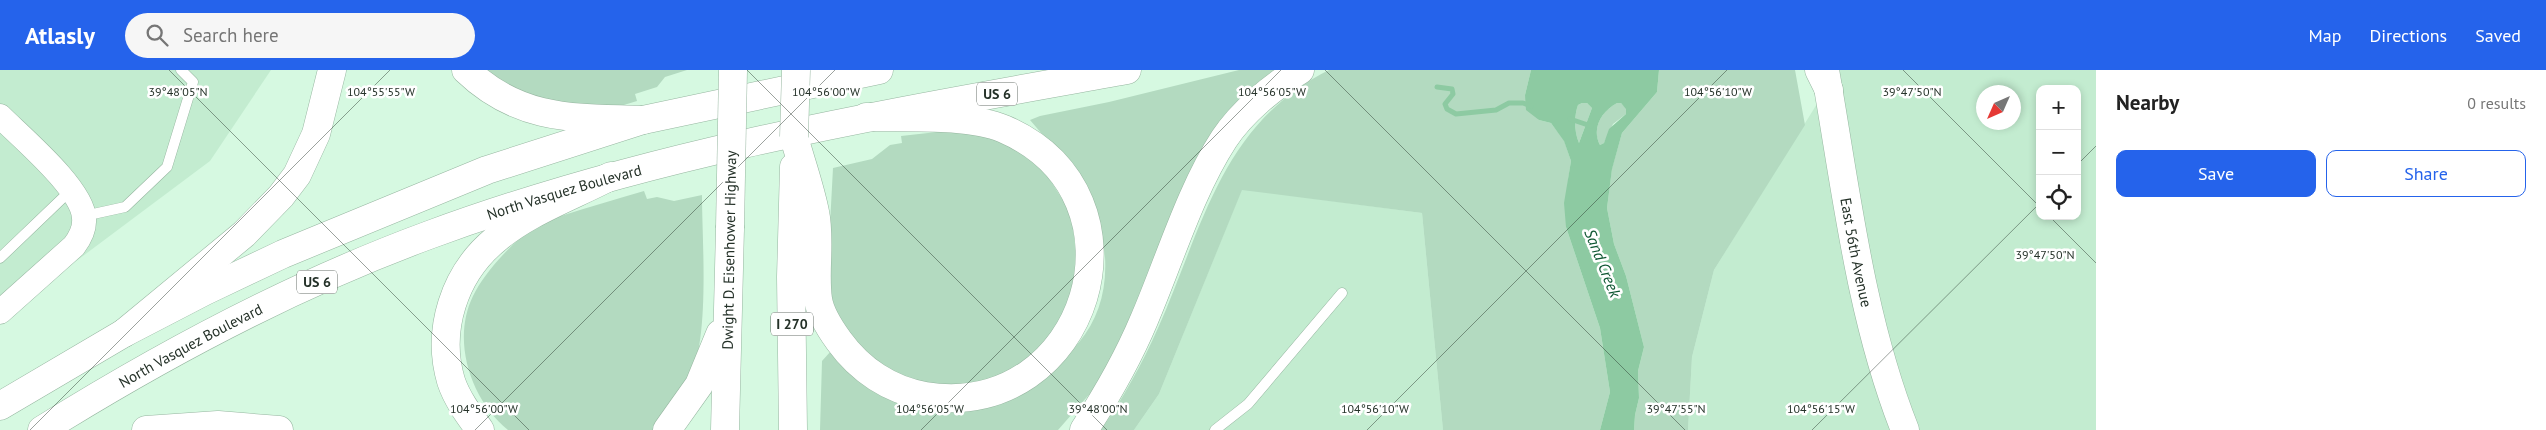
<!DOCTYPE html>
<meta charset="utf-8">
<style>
body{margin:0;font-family:"PT Sans",sans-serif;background:#f6f6f6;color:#222}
.controls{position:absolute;right:15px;top:15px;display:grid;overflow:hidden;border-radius:10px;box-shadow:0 2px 8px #0003}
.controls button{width:45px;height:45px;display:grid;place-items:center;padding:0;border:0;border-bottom:1px solid #e0e0e0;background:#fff;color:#222;font:25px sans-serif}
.compass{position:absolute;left:1976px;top:15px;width:45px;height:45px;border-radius:50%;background:#fff;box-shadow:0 2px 8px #0003;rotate:225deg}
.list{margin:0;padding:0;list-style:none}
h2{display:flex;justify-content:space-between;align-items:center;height:65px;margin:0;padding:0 20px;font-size:21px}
h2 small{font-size:16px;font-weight:400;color:#767676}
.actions{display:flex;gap:10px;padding:15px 20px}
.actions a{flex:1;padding:11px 0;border:1px solid #2563eb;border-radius:10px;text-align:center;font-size:18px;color:#2563eb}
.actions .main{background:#2563eb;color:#fff}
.icon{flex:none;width:28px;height:28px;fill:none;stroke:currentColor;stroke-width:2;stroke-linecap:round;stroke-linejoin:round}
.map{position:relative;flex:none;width:2096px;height:360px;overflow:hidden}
header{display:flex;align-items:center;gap:30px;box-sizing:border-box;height:70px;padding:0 25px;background:#2563eb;color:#fff}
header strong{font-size:24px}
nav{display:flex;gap:28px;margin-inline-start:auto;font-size:18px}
.search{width:350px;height:45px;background:#f6f6f6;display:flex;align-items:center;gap:12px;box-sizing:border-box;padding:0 18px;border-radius:28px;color:#767676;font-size:19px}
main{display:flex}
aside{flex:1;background:#fff}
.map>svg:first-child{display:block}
.built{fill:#c3ecd0;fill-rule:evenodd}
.green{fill:#b3dac0}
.water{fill:#8dcaa2;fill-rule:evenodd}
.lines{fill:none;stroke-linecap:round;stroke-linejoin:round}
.stream{stroke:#8dcaa2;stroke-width:5}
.service-casing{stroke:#96b6a0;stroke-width:11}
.tertiary-casing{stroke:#96b6a0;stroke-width:25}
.secondary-casing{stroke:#96b6a0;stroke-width:29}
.trunk-casing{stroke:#96b6a0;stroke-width:29}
.motorway-casing{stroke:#96b6a0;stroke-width:29}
.service{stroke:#fff;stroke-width:10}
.tertiary{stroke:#fff;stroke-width:24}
.secondary{stroke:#fff;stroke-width:28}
.trunk{stroke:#fff;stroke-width:28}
.motorway{stroke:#fff;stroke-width:28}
.motorway-bridge-casing{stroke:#96b6a0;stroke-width:29;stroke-linecap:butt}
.motorway-bridge{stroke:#fff;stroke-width:28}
.ticks{fill:none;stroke:#243128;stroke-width:1;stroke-opacity:0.45}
.labels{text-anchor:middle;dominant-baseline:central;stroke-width:5;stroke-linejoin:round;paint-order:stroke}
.shield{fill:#fff;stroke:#666f68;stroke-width:1}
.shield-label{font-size:14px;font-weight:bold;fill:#243128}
.street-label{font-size:15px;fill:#243128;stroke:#fff}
.water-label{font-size:16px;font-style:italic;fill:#0e5732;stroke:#fff}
.ticks-label{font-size:12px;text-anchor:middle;fill:#243128;stroke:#fff;stroke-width:5;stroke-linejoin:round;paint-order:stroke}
</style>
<header>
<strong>Atlasly</strong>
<div class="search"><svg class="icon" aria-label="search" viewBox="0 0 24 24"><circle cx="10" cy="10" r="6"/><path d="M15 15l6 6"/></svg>Search here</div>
<nav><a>Map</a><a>Directions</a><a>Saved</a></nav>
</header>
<main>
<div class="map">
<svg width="2096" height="360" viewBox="0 0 2096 360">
<rect width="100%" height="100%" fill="#d6f9e1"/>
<g class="built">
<polygon points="0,0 271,0 210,91 0,248"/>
<path d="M1838,0H2096V360H1688L1692,287L1714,200ZM2040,19H2077V146H2040ZM1984,22H2014V52H1984Z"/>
<polygon points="1242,119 1422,143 1443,360 1134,360 1159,324"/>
</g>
<g class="green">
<polygon points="478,0 687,0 665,7 657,17 635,24 637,31 614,38 543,37"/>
<path d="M1239,0H1286L1257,20L1101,311L1058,360H820L822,291L831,281C914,360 1114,332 1105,187C1103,166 1099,143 1089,124C1075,97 1050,74 1030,50L1040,46L1109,32Z"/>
<path d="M1329,0H1531L1525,25L1539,50L1551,53L1564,70L1571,91L1568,110L1566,157L1600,258L1610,322L1600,360H1443L1422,143L1242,120L1159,324L1134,360H1101C1123,328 1142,294 1158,258C1203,157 1221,54 1329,0Z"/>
<polygon points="1659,0 1795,0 1805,55 1714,200 1692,287 1688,360 1634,360 1635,345 1639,328 1638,301 1644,277 1626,206 1614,174 1607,138 1612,98 1622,63 1657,22"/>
<path d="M1582,33H1587L1592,38L1579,73C1574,62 1574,46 1578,35Z"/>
<path d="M1617,33H1621L1627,39L1626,44L1613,54L1604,73L1600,75C1591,58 1602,41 1617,33Z"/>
<polygon points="955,60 1002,71 1043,99 1071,143 1080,212 1044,281 976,319 905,311 869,288 835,243 827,211 833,98 872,89 890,75 902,73 901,66"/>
<path d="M644,121L647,129L657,127L674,131L702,125C702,175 711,276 686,317C678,332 665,346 654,360H508C471,330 451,271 473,226C484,203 514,170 536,156C543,151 553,149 561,146C588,137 617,129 644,121Z"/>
</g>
<path class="water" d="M1531,0H1659L1657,22L1622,63L1612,99L1607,138L1614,174L1626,206L1644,277L1638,301L1639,328L1635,345L1634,360H1600L1610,322L1600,258L1566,157L1564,133L1571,91L1564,71L1551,53L1539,50L1526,40L1525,25ZM1582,33H1587L1592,38L1579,73C1574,62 1574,46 1578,35ZM1617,33H1621L1626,39V44L1609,59L1604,73L1600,75C1591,58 1602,41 1617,33Z"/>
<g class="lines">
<g class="stream">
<polyline points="1437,17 1452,19 1453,24 1445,34 1447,39 1456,44 1496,40 1509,33 1523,33 1531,36"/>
<polyline points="1570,49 1591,56"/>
</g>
<defs>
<g id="service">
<polyline points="84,146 125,137 167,97 193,12 181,0"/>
<polyline points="0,188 71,120"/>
<polyline points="1215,360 1248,334 1342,223"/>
</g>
<path id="tertiary" d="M0,46C21,67 83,119 84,148C85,158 80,168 74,176L0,242"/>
<g id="secondary">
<path id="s1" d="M1825,0C1846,119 1860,247 1905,360"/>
</g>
<g id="trunk">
<polyline points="1819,0 1829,20"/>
<polyline points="0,336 124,263 205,221 283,184 487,100 643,50 879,0"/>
<path id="s2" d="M42,360C164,284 293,215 429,165C656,81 890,43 1127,0"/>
</g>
<g id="motorway">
<path d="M466,0C519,51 574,48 643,50"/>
<path d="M794,67C801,92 810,117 815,142C821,170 814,201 818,229C820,243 831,260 839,271C860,300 890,320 925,326C1088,352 1158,126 1004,59C969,44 905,48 866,47"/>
<polyline points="124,263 244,164 281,126 297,105 316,64 332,0"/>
<polyline points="146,360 218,355 279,360"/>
<path d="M480,360C469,345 457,329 451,311C436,260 454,204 495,170C527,142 573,126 611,106"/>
<polyline points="667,360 699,315 720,264"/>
<polyline points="725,360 730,158"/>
<polyline points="793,360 791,207 794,97"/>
<path d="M1084,360C1107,325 1128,288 1144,250C1169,192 1190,121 1224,69C1242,42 1272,17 1300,0"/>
</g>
</defs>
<use href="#service" class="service-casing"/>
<use href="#tertiary" class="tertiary-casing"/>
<use href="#secondary" class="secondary-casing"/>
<use href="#trunk" class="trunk-casing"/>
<use href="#motorway" class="motorway-casing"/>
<use href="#service" class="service"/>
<use href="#tertiary" class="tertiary"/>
<use href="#secondary" class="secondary"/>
<use href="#trunk" class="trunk"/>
<use href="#motorway" class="motorway"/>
<defs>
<g id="motorway-bridge">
<polyline points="794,67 796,0"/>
<polyline points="730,158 733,0"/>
</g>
</defs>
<use href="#motorway-bridge" class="motorway-bridge-casing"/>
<use href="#motorway-bridge" class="motorway-bridge"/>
</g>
<path class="ticks" d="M169,0L529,360M747,0L1107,360M1325,0L1685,360M1903,0L2040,137M2077,95L2096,76M2049,146L2096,193M30,360L390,0M475,360L835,0M921,360L1281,0M1367,360L1727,0M1812,360L2040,133"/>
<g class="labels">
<g class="shield">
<rect x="977" y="12.5" width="40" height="23" rx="4"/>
<rect x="297" y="200.5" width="40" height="23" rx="4"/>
<rect x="771" y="242.5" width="42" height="23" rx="4"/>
</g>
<g class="shield-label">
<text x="997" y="24">US 6</text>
<text x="317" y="212">US 6</text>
<text x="792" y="254">I 270</text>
</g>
<g class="street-label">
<text stroke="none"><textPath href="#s2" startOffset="576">North Vasquez Boulevard</textPath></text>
<text transform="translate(729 180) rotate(-89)">Dwight D. Eisenhower Highway</text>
<text stroke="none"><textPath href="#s1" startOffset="185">East 56th Avenue</textPath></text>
<text stroke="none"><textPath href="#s2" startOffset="171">North Vasquez Boulevard</textPath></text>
</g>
<g class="water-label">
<text transform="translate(1603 193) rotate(68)">Sand Creek</text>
</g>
</g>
<g class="ticks-label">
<text x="1912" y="26">39°47'50"N</text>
<text x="178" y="26">39°48'05"N</text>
<text x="381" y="26">104°55'55"W</text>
<text x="826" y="26">104°56'00"W</text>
<text x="1272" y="26">104°56'05"W</text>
<text x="1718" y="26">104°56'10"W</text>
<text x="2045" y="189">39°47'50"N</text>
<text x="484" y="343">104°56'00"W</text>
<text x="930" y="343">104°56'05"W</text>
<text x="1098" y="343">39°48'00"N</text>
<text x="1375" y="343">104°56'10"W</text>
<text x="1676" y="343">39°47'55"N</text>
<text x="1821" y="343">104°56'15"W</text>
</g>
</svg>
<div class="controls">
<button>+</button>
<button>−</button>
<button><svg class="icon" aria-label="locate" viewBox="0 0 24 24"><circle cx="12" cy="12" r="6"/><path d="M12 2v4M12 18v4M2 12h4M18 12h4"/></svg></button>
</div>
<svg class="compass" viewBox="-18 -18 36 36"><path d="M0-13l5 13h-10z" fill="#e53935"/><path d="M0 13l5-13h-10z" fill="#767676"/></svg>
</div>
<aside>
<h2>Nearby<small>0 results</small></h2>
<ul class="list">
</ul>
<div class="actions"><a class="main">Save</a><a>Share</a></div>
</aside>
</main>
